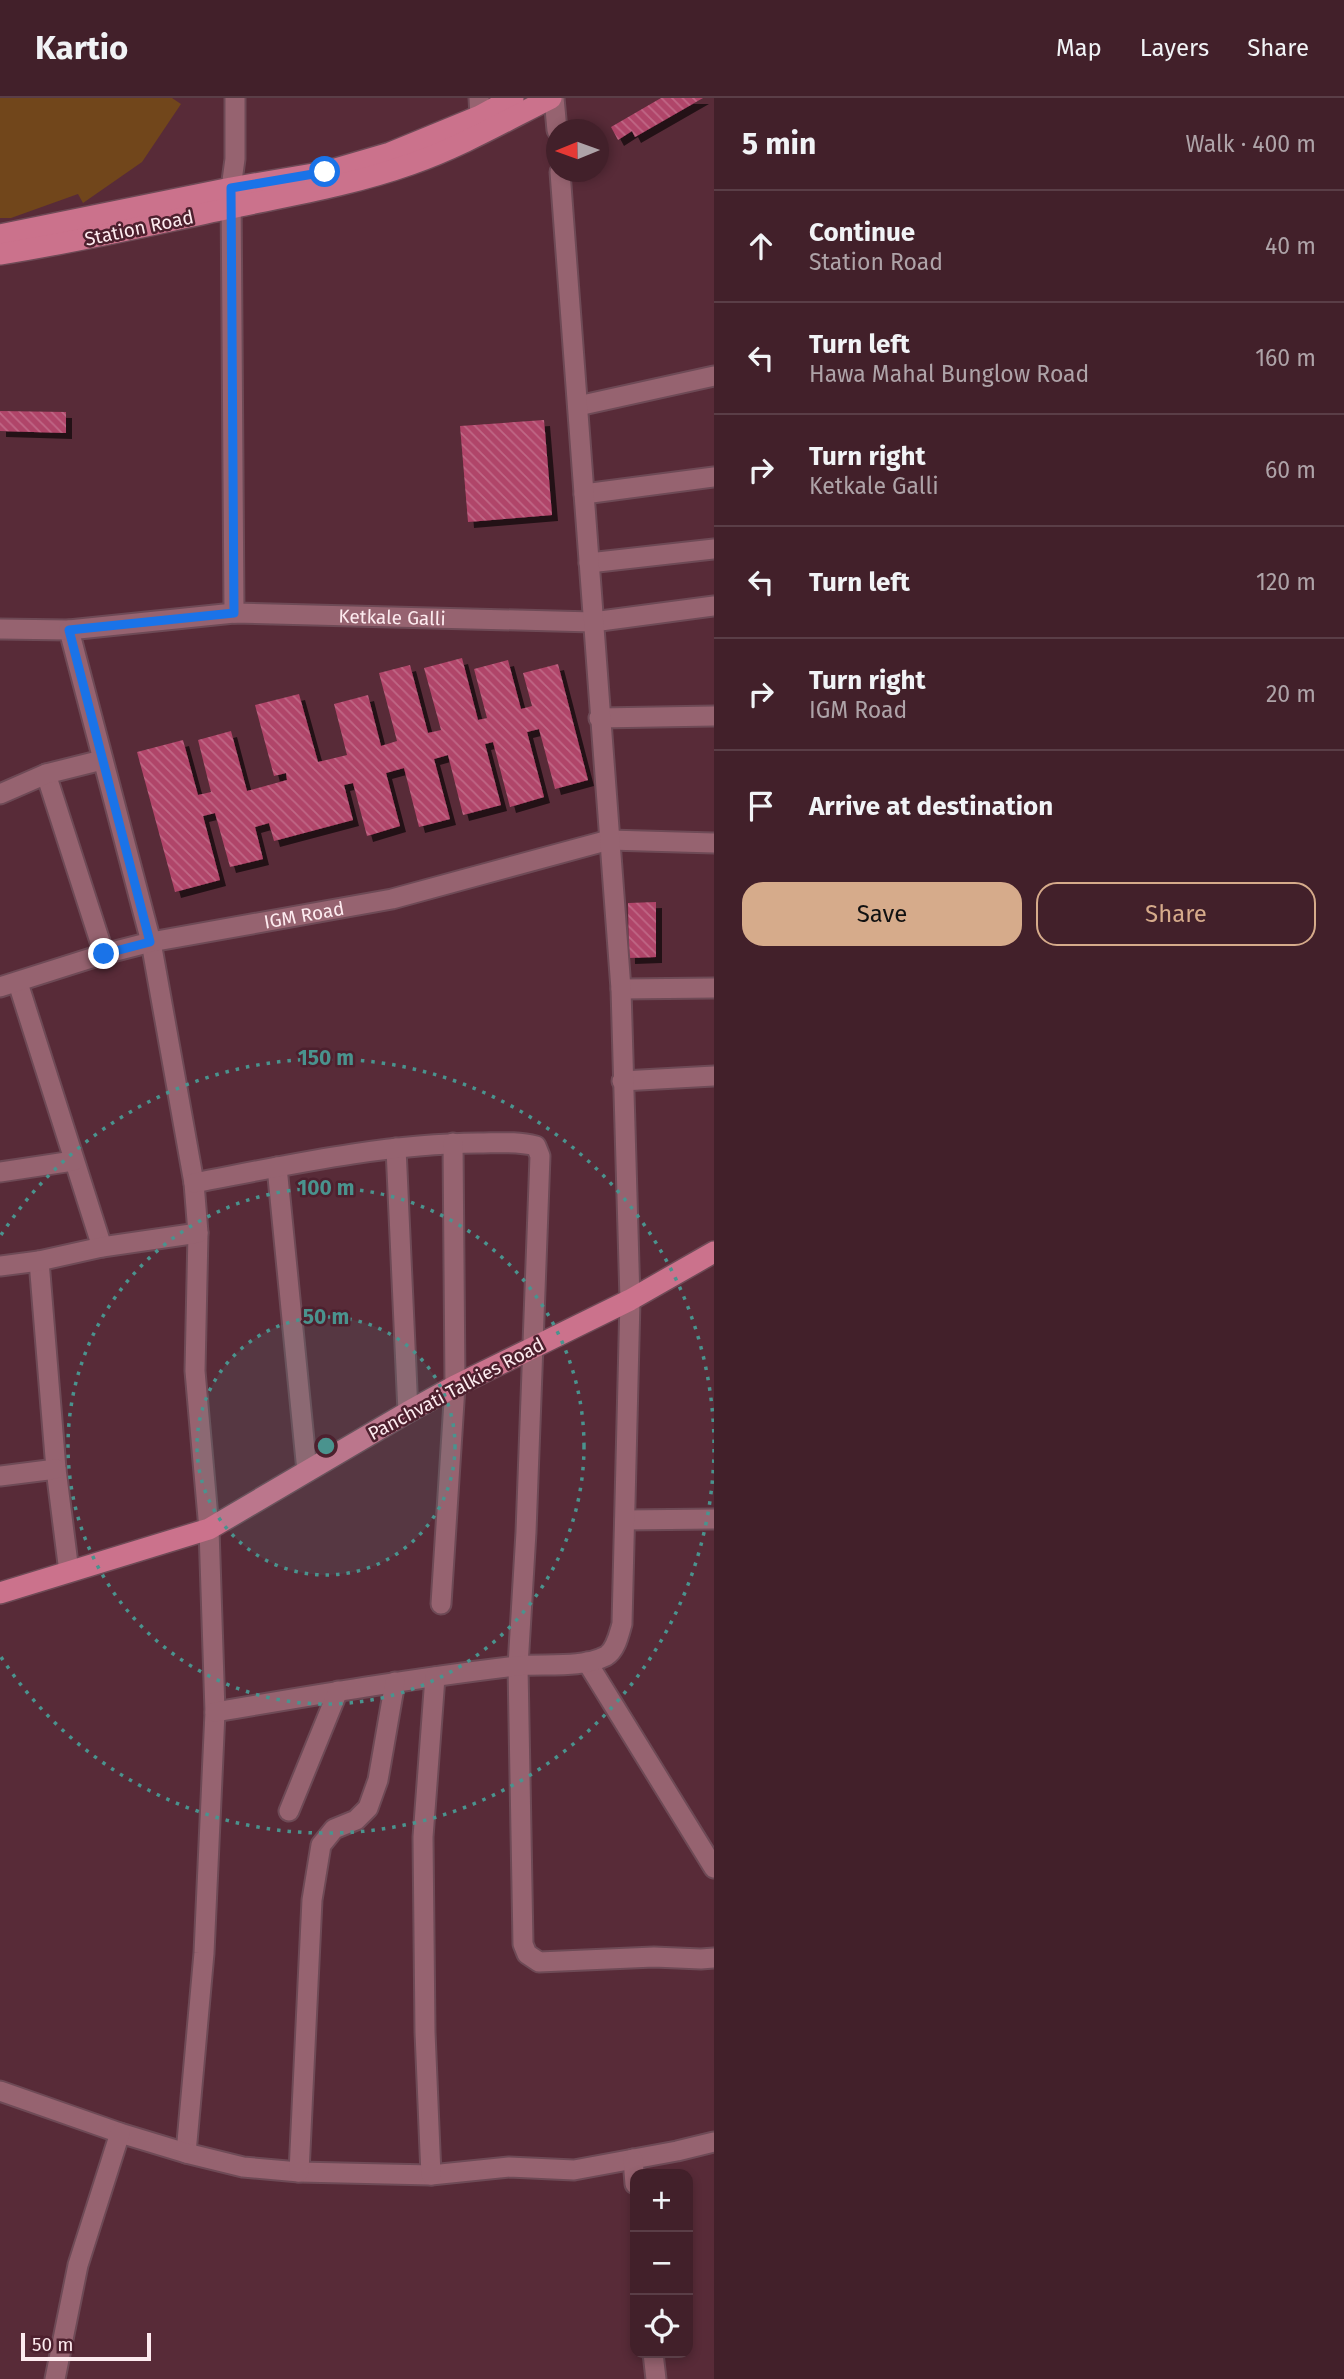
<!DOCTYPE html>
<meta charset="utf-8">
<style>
body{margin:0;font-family:"Fira Sans",sans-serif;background:#4c2d36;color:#f1f3f6}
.controls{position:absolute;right:21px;bottom:21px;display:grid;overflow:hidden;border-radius:14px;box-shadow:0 4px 10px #0003}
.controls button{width:63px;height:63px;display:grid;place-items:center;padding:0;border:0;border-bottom:2px solid #5a3e47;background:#42202a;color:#f1f3f6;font:35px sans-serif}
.compass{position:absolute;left:546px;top:21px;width:63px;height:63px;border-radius:50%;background:#42202a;box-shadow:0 4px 10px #0003;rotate:269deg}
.scale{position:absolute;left:21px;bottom:18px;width:130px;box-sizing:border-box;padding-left:7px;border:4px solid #fdebef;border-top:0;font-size:19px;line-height:24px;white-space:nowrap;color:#fdebef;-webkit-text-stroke:5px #4d202e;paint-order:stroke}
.stop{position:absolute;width:21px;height:21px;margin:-16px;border:5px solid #1a73e8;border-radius:50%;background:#fff}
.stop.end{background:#1a73e8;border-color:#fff;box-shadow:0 2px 7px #0008}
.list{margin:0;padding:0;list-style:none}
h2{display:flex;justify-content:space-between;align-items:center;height:91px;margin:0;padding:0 28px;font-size:30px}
h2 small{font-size:23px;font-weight:400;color:#aea3a8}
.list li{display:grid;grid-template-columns:46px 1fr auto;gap:21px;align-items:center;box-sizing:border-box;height:112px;padding:0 28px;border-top:2px solid #5a3e47}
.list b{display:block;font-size:26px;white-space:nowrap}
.list p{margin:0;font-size:23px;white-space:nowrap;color:#aea3a8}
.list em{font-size:23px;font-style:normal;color:#aea3a8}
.actions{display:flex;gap:14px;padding:21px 28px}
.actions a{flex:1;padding:16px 0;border:2px solid #d6ab8b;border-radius:21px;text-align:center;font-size:24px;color:#d6ab8b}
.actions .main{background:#d6ab8b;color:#111}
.icon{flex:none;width:38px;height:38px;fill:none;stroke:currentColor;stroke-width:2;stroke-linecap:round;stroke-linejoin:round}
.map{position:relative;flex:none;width:714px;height:2281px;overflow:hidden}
header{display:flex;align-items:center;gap:42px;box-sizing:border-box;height:98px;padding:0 35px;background:#42202a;border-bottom:2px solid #5a3e47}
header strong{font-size:33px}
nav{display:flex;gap:38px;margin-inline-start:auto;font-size:24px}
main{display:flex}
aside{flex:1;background:#42202a}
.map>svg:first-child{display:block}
.pitch{fill:#71461b}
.building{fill:url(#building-back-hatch);filter:url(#shadow)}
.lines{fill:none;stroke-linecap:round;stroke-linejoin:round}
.minor-casing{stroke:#6e4a56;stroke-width:23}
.major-casing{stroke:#6e4a56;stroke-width:24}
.minor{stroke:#966370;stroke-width:19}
.major{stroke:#cb728c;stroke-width:21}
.route{stroke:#1a73e8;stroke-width:9}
.ring{fill:none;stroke:#4a938e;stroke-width:3.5;stroke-dasharray:3.5 7}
.labels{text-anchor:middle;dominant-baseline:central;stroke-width:5;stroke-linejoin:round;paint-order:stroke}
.street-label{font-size:19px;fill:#fdebef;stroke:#4d202e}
.centre{fill:#4a938e;stroke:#4d202e;stroke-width:3.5}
.ring-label{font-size:21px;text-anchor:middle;font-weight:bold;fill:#4a938e;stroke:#4d202e;stroke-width:5;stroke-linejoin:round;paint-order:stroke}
</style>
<header>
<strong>Kartio</strong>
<nav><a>Map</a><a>Layers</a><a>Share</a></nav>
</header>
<main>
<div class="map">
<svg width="714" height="2281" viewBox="0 0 714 2281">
<defs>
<pattern id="building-back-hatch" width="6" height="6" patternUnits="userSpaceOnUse" patternTransform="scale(1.75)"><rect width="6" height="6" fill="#b04469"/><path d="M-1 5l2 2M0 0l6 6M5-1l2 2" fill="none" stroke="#c06886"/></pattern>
<filter id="shadow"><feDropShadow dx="6" dy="6" stdDeviation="0" flood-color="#0009"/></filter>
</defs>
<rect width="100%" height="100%" fill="#582b38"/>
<polygon class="pitch" points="0,0 172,0 181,6 142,64 83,105 78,96 11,120 0,120"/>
<g class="building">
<polygon points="661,0 703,0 635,39 632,33 618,42 611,29"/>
<polygon points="0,313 66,314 66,335 0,333"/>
<polygon points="544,322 552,417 468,424 460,328"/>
<polygon points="462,560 478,622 487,620 474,571 508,562 521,611 532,608 523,575 558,566 588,682 555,691 539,631 527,634 544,699 510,709 493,644 485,646 501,707 463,717 448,657 434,661 450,721 419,729 404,670 386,675 400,728 367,738 353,685 344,687 353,722 274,743 269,725 255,729 263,761 230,769 215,715 203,718 220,782 175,794 137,654 183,642 198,697 211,694 198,642 231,633 247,693 287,682 286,675 274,678 255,607 299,596 318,664 347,657 334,606 368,597 381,648 397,643 379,575 410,567 428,635 441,632 424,570"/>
<polygon points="656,804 656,859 629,860 628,805"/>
</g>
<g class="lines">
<defs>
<g id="minor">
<polyline points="479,0 480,18"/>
<polyline points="554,0 557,32"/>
<polyline points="578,308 714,278"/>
<polyline points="584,396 714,379"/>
<polyline points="589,465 714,451"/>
<polyline points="234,515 231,90 235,61 235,0"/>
<polyline points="0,531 69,532 151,844 194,1085 198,1135 195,1273 209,1431 215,1614 204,1855 186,2055"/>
<path id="s1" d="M69,532L234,515L593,524L714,508"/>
<polyline points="599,620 714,618"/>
<polyline points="46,676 104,856"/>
<polyline points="0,696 46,676 102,662"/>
<polyline points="18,885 102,1149"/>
<path id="s2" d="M0,889L104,856L151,844L392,801L609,742L714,745"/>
<polyline points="621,891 714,890"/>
<polyline points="622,983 714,978"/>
<polyline points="396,1050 408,1314"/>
<polyline points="277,1069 307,1373"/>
<polyline points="0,1074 73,1063"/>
<path d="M194,1085C288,1067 382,1046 478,1045C497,1045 517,1043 536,1048L540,1058L526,1434L518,1568L523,1846L527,1856L539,1864L654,1859L701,1861L714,1860"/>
<polyline points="39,1163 56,1371 69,1474"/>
<polyline points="0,1168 39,1163 102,1149 198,1135"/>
<polyline points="0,1378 56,1371"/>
<polyline points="625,1422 714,1421"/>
<polyline points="441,1506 455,1288 453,1045"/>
<polyline points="587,1564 714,1770"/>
<path d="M215,1614C315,1597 415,1580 516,1568C544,1565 580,1571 606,1558C616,1552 619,1536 622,1526L630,1202L621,891L560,74"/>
<polyline points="289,1713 338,1593"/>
<polyline points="0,1993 120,2035 186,2055 243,2069 299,2074 431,2077 509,2069 574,2072 677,2053 714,2044"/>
<polyline points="633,2061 635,2086"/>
<polyline points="299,2074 312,1802 321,1747 334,1731 356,1722 368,1710 378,1682 395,1584"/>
<polyline points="431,2077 425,1934 423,1739 435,1579"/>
<polyline points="653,2255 656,2281"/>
<polyline points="55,2281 78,2167 120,2035"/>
</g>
<g id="major">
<polyline points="0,137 231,90 325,74 390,55 480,18 513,0"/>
<path d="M0,156C78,144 153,126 230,110C292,97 352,87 411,66C460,49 505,23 551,0"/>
<polyline points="0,1495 209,1431 408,1314 455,1288 630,1202 714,1154"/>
</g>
</defs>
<use href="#minor" class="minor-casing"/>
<use href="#major" class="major-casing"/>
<use href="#minor" class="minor"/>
<use href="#major" class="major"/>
</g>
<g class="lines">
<polyline class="route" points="104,856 150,844 69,532 234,515 231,90 325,74"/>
</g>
<circle cx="326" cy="1348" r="129" fill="#4a938e" fill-opacity=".12"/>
<g class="ring">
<circle cx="326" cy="1348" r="129"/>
<circle cx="326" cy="1348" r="258"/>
<path d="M714 1351A388 388 0 0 1 1 1559M1 1137A388 388 0 0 1 714 1345"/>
</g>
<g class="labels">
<g class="street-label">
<text transform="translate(139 130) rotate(-12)">Station Road</text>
<text stroke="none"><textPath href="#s1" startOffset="324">Ketkale Galli</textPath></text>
<text stroke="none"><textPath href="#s2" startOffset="313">IGM Road</textPath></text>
<text transform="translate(456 1291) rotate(-28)">Panchvati Talkies Road</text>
</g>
</g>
<circle cx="326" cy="1348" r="10" class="centre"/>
<g class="ring-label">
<text x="326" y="967">150 m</text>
<text x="326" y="1097">100 m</text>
<text x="326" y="1226">50 m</text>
</g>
</svg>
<div class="controls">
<button>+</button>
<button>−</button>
<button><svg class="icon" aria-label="locate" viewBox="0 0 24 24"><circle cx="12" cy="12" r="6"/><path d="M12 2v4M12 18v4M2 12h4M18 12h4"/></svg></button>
</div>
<svg class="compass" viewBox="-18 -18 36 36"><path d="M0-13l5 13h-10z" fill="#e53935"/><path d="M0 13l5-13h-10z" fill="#aea3a8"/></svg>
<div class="scale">50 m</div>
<div class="stop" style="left:325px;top:74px"></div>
<div class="stop end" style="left:104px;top:856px"></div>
</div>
<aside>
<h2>5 min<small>Walk · 400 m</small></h2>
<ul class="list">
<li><svg class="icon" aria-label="ahead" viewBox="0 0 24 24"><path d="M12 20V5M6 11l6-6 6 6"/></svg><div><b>Continue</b><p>Station Road</p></div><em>40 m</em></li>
<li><svg class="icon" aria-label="left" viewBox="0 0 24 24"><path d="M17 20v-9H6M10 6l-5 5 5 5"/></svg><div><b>Turn left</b><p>Hawa Mahal Bunglow Road</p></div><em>160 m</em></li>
<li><svg class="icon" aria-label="right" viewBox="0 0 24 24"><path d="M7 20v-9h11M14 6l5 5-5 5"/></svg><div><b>Turn right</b><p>Ketkale Galli</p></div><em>60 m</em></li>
<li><svg class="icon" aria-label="left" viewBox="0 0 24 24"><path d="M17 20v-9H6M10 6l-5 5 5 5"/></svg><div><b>Turn left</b></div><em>120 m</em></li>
<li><svg class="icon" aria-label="right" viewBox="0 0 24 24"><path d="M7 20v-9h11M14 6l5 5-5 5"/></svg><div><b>Turn right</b><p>IGM Road</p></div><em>20 m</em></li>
<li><svg class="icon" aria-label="arrive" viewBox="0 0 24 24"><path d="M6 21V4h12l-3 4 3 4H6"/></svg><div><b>Arrive at destination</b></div></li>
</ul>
<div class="actions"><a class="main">Save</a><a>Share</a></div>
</aside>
</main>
